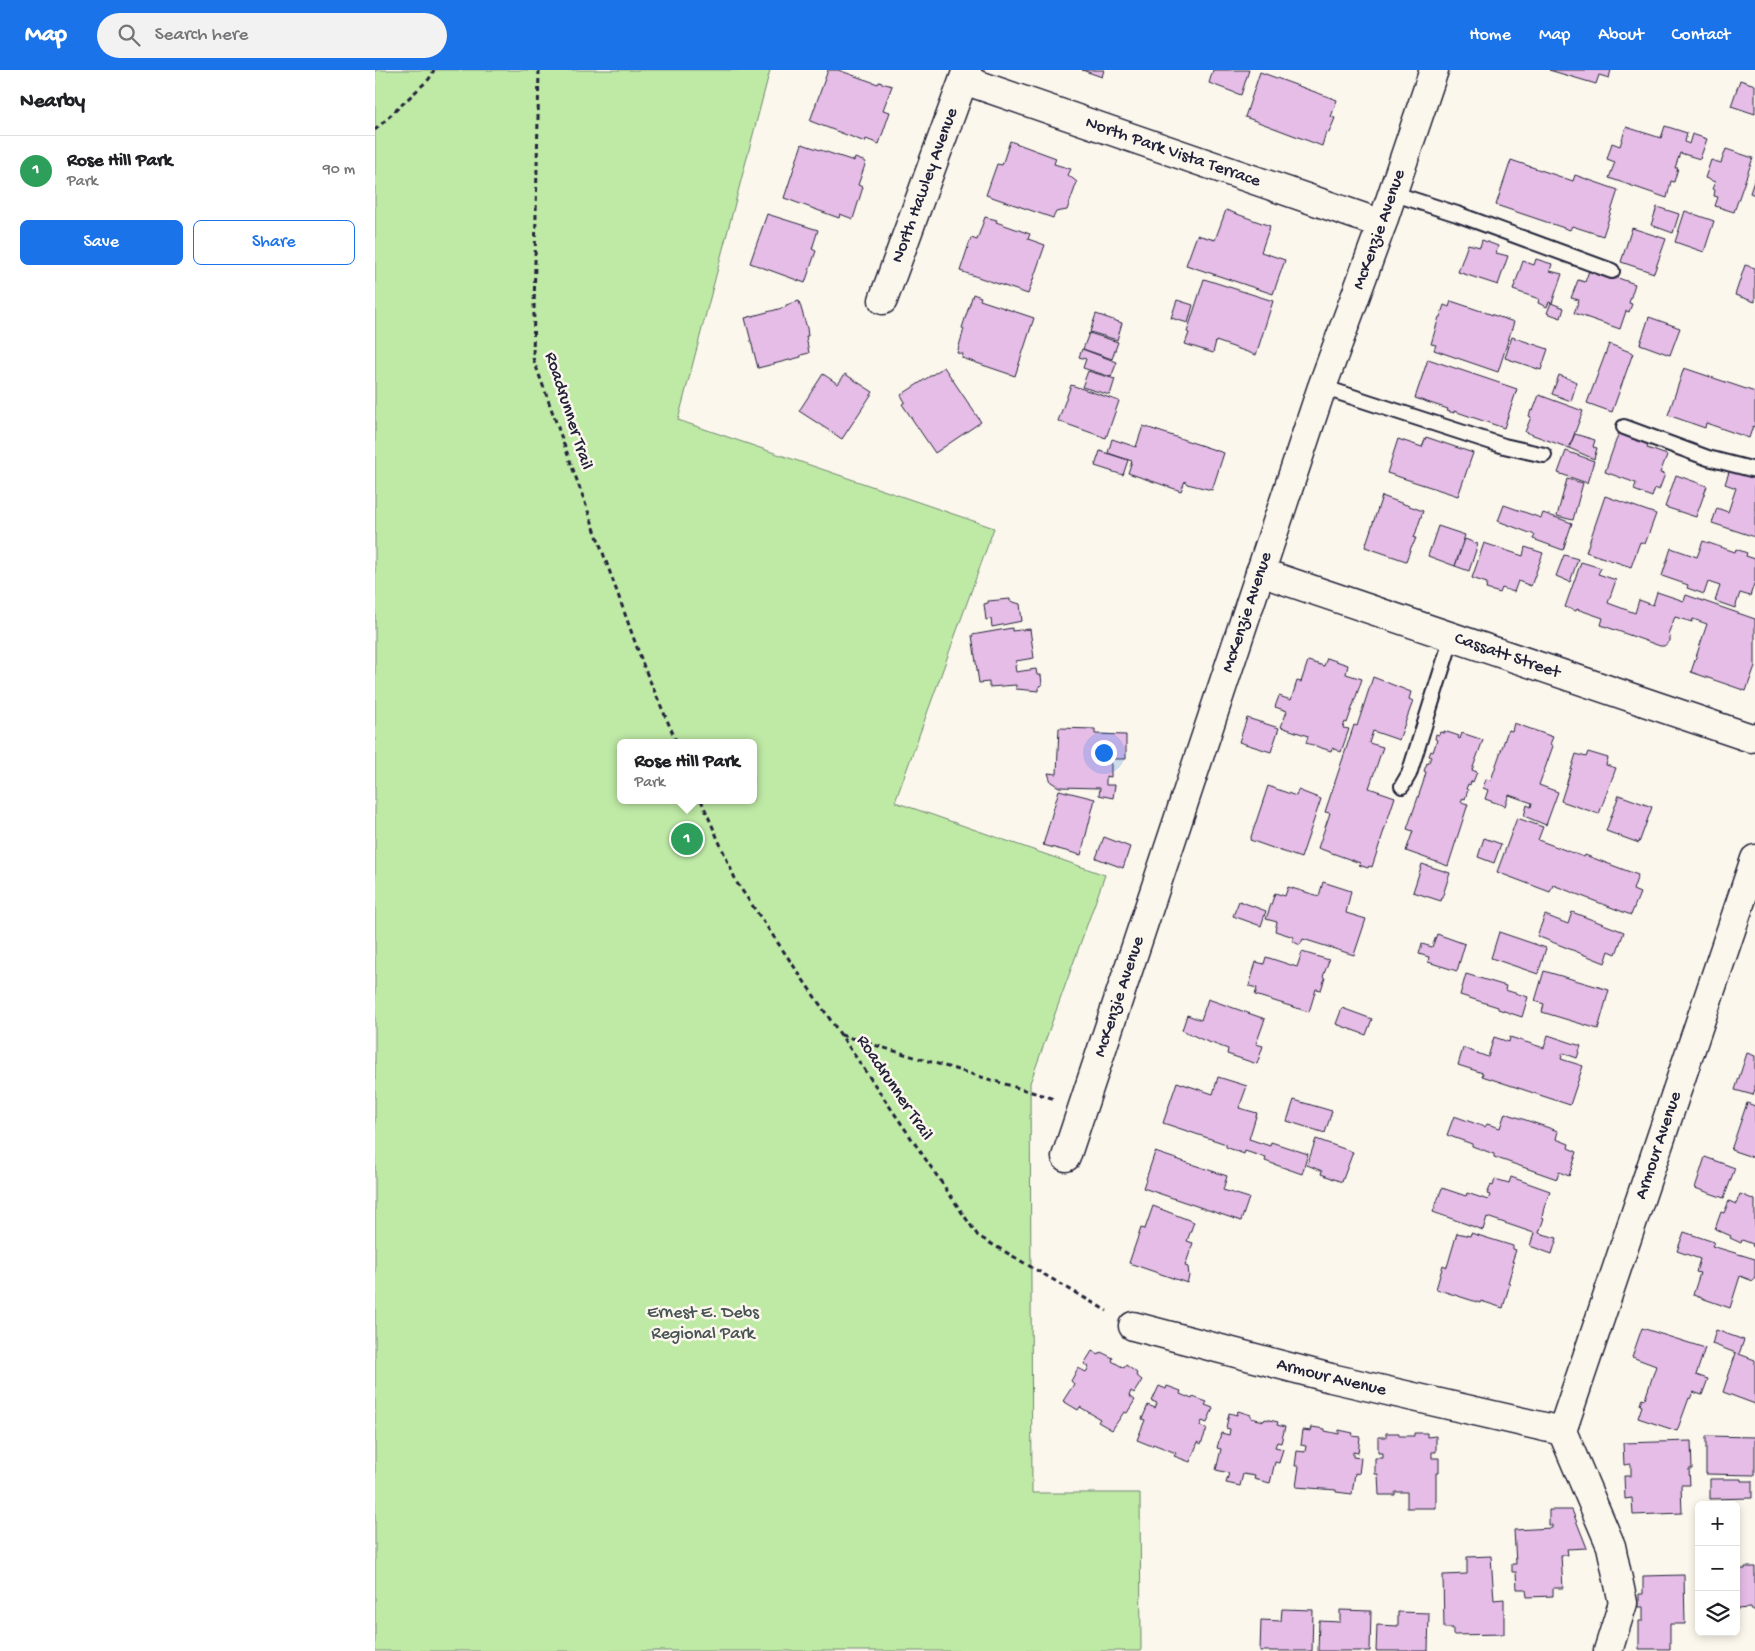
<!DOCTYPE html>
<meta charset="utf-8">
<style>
body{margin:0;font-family:"Gochi Hand",sans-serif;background:#f2f2f2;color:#202124}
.controls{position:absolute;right:15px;bottom:15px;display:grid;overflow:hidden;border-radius:8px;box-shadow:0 2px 8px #0003}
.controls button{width:45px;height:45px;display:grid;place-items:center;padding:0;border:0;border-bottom:1px solid #e0e0e0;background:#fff;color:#202124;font:25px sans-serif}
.you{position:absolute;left:728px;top:682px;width:18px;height:18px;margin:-12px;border:4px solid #fff;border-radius:50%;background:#1a73e8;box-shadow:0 0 0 8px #1a73e833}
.badge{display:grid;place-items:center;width:32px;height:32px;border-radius:50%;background:#1a73e8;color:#fff;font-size:16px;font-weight:700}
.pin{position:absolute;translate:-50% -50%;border:2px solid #fff;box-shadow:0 1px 5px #0006}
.popup{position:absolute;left:242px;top:669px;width:140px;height:65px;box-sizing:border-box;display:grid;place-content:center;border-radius:8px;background:#fff;filter:drop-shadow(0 1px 4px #0005);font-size:16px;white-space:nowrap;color:#757577}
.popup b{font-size:19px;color:#202124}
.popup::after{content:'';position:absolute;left:50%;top:100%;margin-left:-10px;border:10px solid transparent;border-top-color:#fff}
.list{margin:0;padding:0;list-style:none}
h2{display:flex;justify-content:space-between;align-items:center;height:65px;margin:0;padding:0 20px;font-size:21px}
h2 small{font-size:16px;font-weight:400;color:#757577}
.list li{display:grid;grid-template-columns:32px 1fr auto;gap:15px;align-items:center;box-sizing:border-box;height:70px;padding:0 20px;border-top:1px solid #e0e0e0}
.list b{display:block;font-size:19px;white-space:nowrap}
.list p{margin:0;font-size:16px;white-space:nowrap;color:#757577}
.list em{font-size:16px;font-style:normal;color:#757577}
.actions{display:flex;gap:10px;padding:15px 20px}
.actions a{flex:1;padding:11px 0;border:1px solid #1a73e8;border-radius:8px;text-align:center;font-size:18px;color:#1a73e8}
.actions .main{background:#1a73e8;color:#fff}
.icon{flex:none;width:28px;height:28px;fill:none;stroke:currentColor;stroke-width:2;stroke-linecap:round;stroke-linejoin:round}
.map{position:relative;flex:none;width:1380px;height:1581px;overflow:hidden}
header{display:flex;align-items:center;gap:30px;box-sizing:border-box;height:70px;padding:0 25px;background:#1a73e8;color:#fff}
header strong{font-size:24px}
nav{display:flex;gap:28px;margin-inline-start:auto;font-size:18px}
.search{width:350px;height:45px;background:#f2f2f2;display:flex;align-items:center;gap:12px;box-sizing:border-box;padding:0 18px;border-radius:28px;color:#757577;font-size:19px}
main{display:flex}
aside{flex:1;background:#fff}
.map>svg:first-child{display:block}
.green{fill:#bfeaa6;stroke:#708670;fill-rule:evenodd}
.building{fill:#e5bde6;stroke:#22223b}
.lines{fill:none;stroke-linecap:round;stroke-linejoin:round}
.service-casing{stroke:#22223b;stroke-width:18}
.minor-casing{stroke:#22223b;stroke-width:31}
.path{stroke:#22223b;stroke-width:3;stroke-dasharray:5 4;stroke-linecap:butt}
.service{stroke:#fbf7ec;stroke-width:14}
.minor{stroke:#fbf7ec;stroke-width:28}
.labels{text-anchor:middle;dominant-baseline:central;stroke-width:5;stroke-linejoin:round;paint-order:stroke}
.street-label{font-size:18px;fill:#22223b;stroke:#fbf7ec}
.park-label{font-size:18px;fill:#495456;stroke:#fbf7ec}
</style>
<header>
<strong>Map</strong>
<div class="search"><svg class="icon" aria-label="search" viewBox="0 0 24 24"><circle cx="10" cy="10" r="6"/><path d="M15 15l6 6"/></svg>Search here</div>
<nav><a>Home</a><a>Map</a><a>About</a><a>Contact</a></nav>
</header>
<main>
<aside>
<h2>Nearby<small></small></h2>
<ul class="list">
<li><span class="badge" style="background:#2e9e5b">1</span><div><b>Rose Hill Park</b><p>Park</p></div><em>90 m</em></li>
</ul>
<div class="actions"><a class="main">Save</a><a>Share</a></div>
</aside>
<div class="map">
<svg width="1380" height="1581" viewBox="0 0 1380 1581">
<rect width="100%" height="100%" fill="#fbf7ec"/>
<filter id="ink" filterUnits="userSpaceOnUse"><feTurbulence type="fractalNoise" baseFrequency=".02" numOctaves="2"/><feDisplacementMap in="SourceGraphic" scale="10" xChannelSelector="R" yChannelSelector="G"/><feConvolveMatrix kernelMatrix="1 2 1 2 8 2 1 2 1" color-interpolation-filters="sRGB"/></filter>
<g filter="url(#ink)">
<path class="green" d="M0,0H395L303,350L619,458L520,732L730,805L655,1013L657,1423H765L766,1581H0ZM246,673H378V730H246Z"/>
<g class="building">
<polygon points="453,0 463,0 503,14 504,12 517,16 508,40 515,42 504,74 491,69 490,72 435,51"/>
<polygon points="707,0 729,0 727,7"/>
<polygon points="838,0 874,0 866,25 834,13"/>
<polygon points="1174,0 1236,0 1234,8 1224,5 1221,14"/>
<polygon points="885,2 962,30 956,47 960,48 954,63 951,62 947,76 870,47"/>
<polygon points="1365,10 1380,15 1380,44 1356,36"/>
<polygon points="1290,56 1312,63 1310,72 1314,74 1317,64 1332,69 1325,89 1305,83 1300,98 1303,98 1299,112 1296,111 1292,128 1234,108 1240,92 1232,89 1237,73 1245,76 1251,57 1286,68"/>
<polygon points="635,71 681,88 679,94 696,99 693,105 702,112 692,140 681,142 678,148 611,125 622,94 627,95"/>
<polygon points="427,74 479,91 480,88 491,92 483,115 488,117 478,149 465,144 464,148 409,128"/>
<polygon points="1351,79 1378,88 1359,142 1340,136 1343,127 1339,126 1340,120 1337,119 1340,112 1330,108 1336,90 1346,93"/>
<polygon points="1136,90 1198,111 1200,105 1243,120 1228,166 1197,156 1195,160 1121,135"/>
<polygon points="1380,108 1380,125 1375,123"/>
<polygon points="1282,137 1304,144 1298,163 1276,155"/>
<polygon points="851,140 895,156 886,182 910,190 898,224 811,195 822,165 840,170"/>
<polygon points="1310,141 1339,151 1329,182 1300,172"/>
<polygon points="392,144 443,160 437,179 441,181 430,213 375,193"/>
<polygon points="610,147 622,150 621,152 655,164 653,169 670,175 653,224 585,201 596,168 602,170"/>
<polygon points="1257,158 1291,169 1279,203 1246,192"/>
<polygon points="1107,170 1123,176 1121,183 1133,186 1123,215 1083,202 1093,174 1105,177"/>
<polygon points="1161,189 1177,194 1175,201 1187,204 1177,233 1174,232 1172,237 1163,233 1164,229 1138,220 1148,191 1159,195"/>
<polygon points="1370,195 1380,198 1380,232 1360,225"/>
<polygon points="1215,198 1260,214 1254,233 1257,234 1254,242 1251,241 1245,259 1199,243 1204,230 1196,228 1203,210 1210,212"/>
<polygon points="829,209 898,231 881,285 841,271 838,283 810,274 814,263 812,262"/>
<polygon points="598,224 606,227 605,230 659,248 640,306 587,288 588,284 582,283 589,259 587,258"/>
<polygon points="802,230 818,235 813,253 796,248"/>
<polygon points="424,231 432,258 433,266 431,266 434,283 426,285 426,287 383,298 370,248 411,237 411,235"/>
<polygon points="1076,231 1139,252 1123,302 1059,280 1061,275 1056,274 1064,247 1065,247 1069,235 1074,237"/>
<polygon points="1176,233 1189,238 1186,248 1172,243"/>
<polygon points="721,244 747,253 742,270 715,262"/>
<polygon points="1274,247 1305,258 1295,285 1265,274"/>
<polygon points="714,263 743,272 737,289 708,279"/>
<polygon points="1137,267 1173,279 1166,300 1130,288"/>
<polygon points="1234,274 1258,283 1237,342 1212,333"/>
<polygon points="707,279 742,292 736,307 708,298 711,289 704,287"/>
<polygon points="1053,289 1142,319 1129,358 1079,341 1079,343 1072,341 1073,339 1040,328"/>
<polygon points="569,297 606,352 560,383 527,334 530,332 526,325"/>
<polygon points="1309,298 1380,322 1380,357 1378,356 1374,368 1331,353 1330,358 1293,345"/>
<polygon points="713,301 740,309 735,325 707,317"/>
<polygon points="448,304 463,314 470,304 498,322 467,369 424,341"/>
<polygon points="1184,305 1202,312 1196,331 1177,324"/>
<polygon points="696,315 744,331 731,368 683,351"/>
<polygon points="1164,325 1208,341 1194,378 1150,362 1156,347 1154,346 1156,340 1158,341"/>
<polygon points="768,356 849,383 837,420 812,414 810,411 806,421 753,403 757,391 733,383 737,369 761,377"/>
<polygon points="1244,362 1274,373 1272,378 1292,385 1285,403 1290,404 1284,420 1280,418 1277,427 1259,420 1261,413 1230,402"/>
<polygon points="1200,364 1220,370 1218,377 1222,378 1219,389 1194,378"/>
<polygon points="1051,367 1098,383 1083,426 1012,403 1023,369 1047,377"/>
<polygon points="725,381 753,390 748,405 720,396"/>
<polygon points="1191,381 1219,391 1212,413 1183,403"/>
<polygon points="1355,399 1380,408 1380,467 1337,453 1342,438 1353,442 1361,418 1350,414"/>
<polygon points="1301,405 1332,416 1321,447 1290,437"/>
<polygon points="1192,409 1208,413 1198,450 1182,446"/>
<polygon points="1007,426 1048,441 1039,468 1041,468 1038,475 1037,475 1031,491 990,477"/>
<polygon points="1230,426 1281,444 1270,474 1265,472 1256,497 1211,482"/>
<polygon points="1129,435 1166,448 1168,443 1197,453 1188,480 1158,469 1160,465 1123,451"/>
<polygon points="1063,456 1090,465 1080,496 1053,486"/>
<polygon points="1090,469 1103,474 1094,501 1080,496"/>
<polygon points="1328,471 1360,482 1361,479 1372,483 1371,486 1380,489 1380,511 1375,526 1365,523 1360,538 1340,531 1345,516 1333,512 1329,524 1312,518 1313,515 1287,506 1296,478 1322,487"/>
<polygon points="1109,473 1148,486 1150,477 1168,483 1156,516 1143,511 1139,522 1127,518 1125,523 1111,519 1112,513 1097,508"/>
<polygon points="1189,485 1203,489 1195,512 1181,506"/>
<polygon points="1206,492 1226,498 1223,504 1241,510 1233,533 1260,543 1264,530 1278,535 1282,522 1309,531 1311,525 1380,549 1380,596 1371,621 1316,602 1332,554 1318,549 1317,552 1300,547 1293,564 1295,566 1295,571 1289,576 1285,576 1226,555 1228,548 1202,539 1201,541 1190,537"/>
<polygon points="635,529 635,531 645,534 647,551 617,557 616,549 611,550 609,534 613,533 613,531"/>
<polygon points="637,558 637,561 655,559 659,588 641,591 642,596 640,596 641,602 661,599 662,605 666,605 667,615 664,616 664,621 641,619 641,615 614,617 614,612 604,613 597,565"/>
<polygon points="952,588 973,595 971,604 987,609 972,653 970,652 968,658 974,659 966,682 957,678 956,681 931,673 933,666 906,657 912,641 900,637 904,626 916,630 922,611 926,612 933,591 949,596"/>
<polygon points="998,607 1036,622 1034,629 1038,631 1024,670 998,661 994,673 1008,677 994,718 1020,727 997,797 994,796 993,798 984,795 985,793 943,778 955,743 950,742 979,655 982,656"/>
<polygon points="872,648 904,658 896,682 864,672"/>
<polygon points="1139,653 1178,667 1175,674 1178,676 1164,715 1183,722 1171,755 1149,746 1152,735 1156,737 1157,733 1134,725 1130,736 1110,729 1113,720 1108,718 1111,709 1116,710 1133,660 1137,661"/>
<polygon points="684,658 720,659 720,664 751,665 751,689 736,689 736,707 731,706 731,715 740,715 738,728 724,725 725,718 684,717 676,712 673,703 682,704"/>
<polygon points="1069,661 1084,666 1083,668 1085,669 1087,663 1108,670 1097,700 1102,702 1098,712 1096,711 1095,715 1093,714 1091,719 1093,720 1090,729 1088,728 1086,732 1093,734 1073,796 1031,781 1038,761 1032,759 1048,713 1051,702 1049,701 1052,693 1053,694 1056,687 1054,686 1056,681 1058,682 1062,670 1060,669 1061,664 1064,665 1065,662 1069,663"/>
<polygon points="1213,682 1233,688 1231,695 1241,698 1224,744 1186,731 1201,684 1211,687"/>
<polygon points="893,716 921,726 923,720 946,729 926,788 875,770"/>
<polygon points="684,720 720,729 706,785 668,775"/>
<polygon points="1244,725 1277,737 1264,773 1231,761"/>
<polygon points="1142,748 1168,757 1163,770 1209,787 1210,785 1263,805 1258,820 1265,823 1256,845 1178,815 1175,822 1122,802"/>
<polygon points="729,767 755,777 748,798 721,788"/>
<polygon points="1109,768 1126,774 1119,793 1103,787"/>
<polygon points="1047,794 1075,803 1066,831 1038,822"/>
<polygon points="948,812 976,821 971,843 991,849 979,885 928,869 925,875 917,871 919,867 900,861 902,852 891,849 900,823 910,826 913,817 944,826"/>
<polygon points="864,831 891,841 886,856 858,846"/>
<polygon points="1197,842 1249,862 1241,884 1234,881 1230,893 1162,866 1170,845 1193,854"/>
<polygon points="1124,862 1171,878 1163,904 1116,888"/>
<polygon points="1062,864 1090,874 1082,901 1053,892 1054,887 1044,884 1047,874 1057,877"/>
<polygon points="927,882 954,890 948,907 950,908 946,920 941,919 934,942 880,925 882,918 874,916 881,892 889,894 891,887 922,897"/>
<polygon points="1169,901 1234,920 1223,959 1167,942 1169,934 1160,931"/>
<polygon points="1091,904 1131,916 1130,920 1153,927 1147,947 1123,939 1123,937 1085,925"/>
<polygon points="833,929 890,949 881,974 888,976 882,994 852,984 853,979 828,970 807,960 812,945 826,950"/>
<polygon points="967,938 997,949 991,965 961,954"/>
<polygon points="1173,965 1206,976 1202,988 1188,983 1186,989 1208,996 1195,1035 1107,1006 1108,1003 1083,995 1088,978 1113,987 1119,967 1134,972 1135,967 1169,978"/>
<polygon points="1372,983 1380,986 1380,1019 1378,1025 1360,1020"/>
<polygon points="843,1007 872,1016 864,1038 882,1043 874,1069 895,1076 896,1072 933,1084 927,1104 890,1091 891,1088 870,1081 869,1084 851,1077 851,1074 788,1053 802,1012 838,1024"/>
<polygon points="919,1030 957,1041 950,1063 912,1051"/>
<polygon points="1372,1033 1380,1036 1380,1088 1356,1080"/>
<polygon points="1130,1043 1183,1061 1181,1069 1194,1074 1193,1078 1202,1082 1194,1106 1184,1102 1182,1109 1119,1087 1119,1084 1097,1076 1097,1074 1072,1065 1079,1046 1110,1057 1112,1054 1125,1058"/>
<polygon points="941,1069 978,1082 967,1112 946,1104 947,1101 932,1095"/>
<polygon points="780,1082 852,1106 848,1120 874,1128 866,1151 768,1118"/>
<polygon points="1330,1087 1360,1098 1349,1128 1320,1118"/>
<polygon points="1136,1107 1175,1121 1169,1138 1167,1147 1169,1148 1164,1163 1182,1168 1177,1184 1155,1176 1159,1163 1112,1147 1108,1160 1058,1142 1067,1118 1091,1126 1092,1123 1113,1130 1115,1125 1112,1124 1116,1115 1118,1116 1120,1109 1134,1113"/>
<polygon points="1365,1124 1380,1130 1380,1177 1377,1176 1378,1174 1367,1170 1366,1173 1355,1168 1356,1166 1340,1159 1346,1142 1349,1143 1354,1131 1361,1134"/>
<polygon points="778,1136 819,1152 812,1171 818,1173 810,1196 813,1197 814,1206 812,1213 754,1193 766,1158 770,1159"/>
<polygon points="1309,1162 1339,1172 1337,1176 1380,1189 1380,1206 1378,1211 1365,1206 1355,1238 1318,1225 1325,1203 1321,1202 1325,1189 1302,1181"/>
<polygon points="1082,1163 1095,1166 1096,1163 1138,1176 1138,1179 1141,1180 1137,1192 1139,1192 1133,1213 1135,1213 1128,1238 1106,1231 1105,1233 1061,1219 1068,1195 1072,1197"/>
<polygon points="1267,1258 1330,1278 1321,1305 1333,1309 1327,1325 1318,1322 1315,1329 1314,1328 1302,1361 1263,1348 1267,1336 1265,1335 1267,1328 1270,1329 1281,1296 1257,1287"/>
<polygon points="1341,1260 1369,1270 1364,1284 1380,1290 1380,1334 1348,1322 1361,1283 1337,1274"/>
<polygon points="717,1281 724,1285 726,1282 738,1288 737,1291 749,1298 751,1295 762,1303 761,1305 767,1310 759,1323 756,1321 754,1326 760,1330 752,1343 749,1342 737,1360 723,1352 725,1349 705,1337 703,1340 688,1331 699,1314 696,1311 703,1298 711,1302 714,1297 709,1294"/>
<polygon points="784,1316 791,1319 792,1316 806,1321 805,1324 817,1329 818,1327 832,1332 830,1335 838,1338 832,1353 827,1351 825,1356 832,1359 826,1374 823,1372 815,1392 799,1386 801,1383 778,1374 777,1376 762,1370 770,1350 767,1349 773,1335 780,1338 782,1333 777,1331"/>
<polygon points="863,1341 876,1345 876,1348 889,1351 890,1349 903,1352 902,1355 910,1357 906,1373 902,1372 900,1377 908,1379 904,1393 900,1392 895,1413 879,1409 880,1406 868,1404 865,1416 851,1413 854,1403 841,1400 846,1379 842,1378 846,1363 854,1365 855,1359 851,1358 854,1343 862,1345"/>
<polygon points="937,1357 950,1359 950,1361 964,1364 964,1360 978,1363 977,1366 985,1367 983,1383 978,1382 978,1387 986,1388 984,1404 980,1403 977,1424 961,1422 961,1420 921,1417 924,1396 920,1396 922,1381 930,1382 931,1376 926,1375 928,1360 936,1361"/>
<polygon points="1011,1363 1024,1363 1024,1366 1039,1366 1039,1363 1052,1363 1052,1367 1061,1366 1061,1382 1057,1382 1057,1388 1064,1388 1064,1403 1061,1403 1061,1438 1032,1438 1032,1422 1020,1422 1020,1425 1004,1425 1003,1404 1000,1404 1000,1388 1008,1388 1008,1383 1003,1383 1003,1367 1011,1367"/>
<polygon points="1331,1366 1380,1367 1380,1405 1331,1404"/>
<polygon points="1316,1371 1317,1399 1314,1399 1315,1415 1306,1415 1307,1443 1258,1445 1257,1428 1250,1429 1249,1406 1256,1406 1256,1394 1249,1395 1248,1373"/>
<polygon points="1335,1409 1366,1409 1366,1411 1377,1411 1377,1428 1335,1429"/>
<polygon points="1174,1440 1197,1440 1212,1478 1192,1479 1193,1485 1186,1485 1188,1518 1178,1518 1178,1526 1152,1527 1151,1519 1142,1519 1141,1502 1137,1502 1137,1494 1141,1494 1139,1460 1177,1458 1177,1455 1174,1455"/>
<polygon points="1116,1486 1119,1530 1129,1529 1129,1564 1078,1565 1078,1558 1069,1558 1068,1505 1092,1504 1092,1487"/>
<polygon points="1370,1497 1380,1497 1380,1540 1376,1540 1376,1538 1361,1539 1361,1499 1370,1499"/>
<polygon points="1309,1505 1310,1554 1295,1554 1295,1579 1264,1579 1264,1551 1268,1551 1268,1537 1264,1537 1264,1524 1268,1524 1268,1506"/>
<polygon points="907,1539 938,1540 937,1581 885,1581 886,1550 906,1551"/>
<polygon points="965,1540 996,1541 995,1581 943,1581 944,1551 965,1552"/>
<polygon points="1023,1542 1054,1543 1053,1581 1001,1581 1002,1555 1023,1556"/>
</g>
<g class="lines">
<defs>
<g id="service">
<polyline points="1017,123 1082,144 1237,201"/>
<polyline points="947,317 1129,376 1169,385"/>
<polyline points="1249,357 1333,388 1380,400"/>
<polyline points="1027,716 1034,704 1077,567"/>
</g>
<g id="minor">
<path id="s1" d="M589,10L1007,154"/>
<path id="s2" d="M508,230L592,0"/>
<path id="s3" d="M885,502L1376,668L1380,667"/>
<path id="s4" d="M691,1087L947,317L1007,154L1059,0"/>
<path id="s5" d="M758,1256L956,1308L1187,1361"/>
<path id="s6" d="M1233,1581L1248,1533L1236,1476L1187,1361L1380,789"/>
</g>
</defs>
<use href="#service" class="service-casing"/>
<use href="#minor" class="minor-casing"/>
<g class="path">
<polyline points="164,0 158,288 269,597 302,673"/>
<polyline points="0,60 54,9 59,0"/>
<polyline points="326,730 362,813 603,1166 732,1241"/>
<polyline points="466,965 680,1029"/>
</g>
<use href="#service" class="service"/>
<use href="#minor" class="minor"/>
</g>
</g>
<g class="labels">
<g class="street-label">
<text stroke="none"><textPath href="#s1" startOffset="221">North Park Vista Terrace</textPath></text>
<text stroke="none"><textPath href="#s2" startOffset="122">North Hawley Avenue</textPath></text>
<text stroke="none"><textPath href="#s4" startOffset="979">McKenzie Avenue</textPath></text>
<text transform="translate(193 341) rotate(72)">Roadrunner Trail</text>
<text stroke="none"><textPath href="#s4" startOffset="574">McKenzie Avenue</textPath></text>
<text stroke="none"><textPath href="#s3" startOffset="261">Cassatt Street</textPath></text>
<text stroke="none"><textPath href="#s4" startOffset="169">McKenzie Avenue</textPath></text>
<text transform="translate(519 1018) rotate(56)">Roadrunner Trail</text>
<text stroke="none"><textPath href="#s6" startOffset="535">Armour Avenue</textPath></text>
<text stroke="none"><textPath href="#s5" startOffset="205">Armour Avenue</textPath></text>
</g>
<g class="park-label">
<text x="328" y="1243">Ernest E. Debs<tspan x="328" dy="21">Regional Park</tspan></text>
</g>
</g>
</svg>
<div class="controls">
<button>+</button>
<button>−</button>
<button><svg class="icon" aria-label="layers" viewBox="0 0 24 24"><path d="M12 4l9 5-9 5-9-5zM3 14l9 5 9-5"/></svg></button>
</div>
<div class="you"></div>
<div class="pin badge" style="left:312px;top:769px;background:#2e9e5b">1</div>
<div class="popup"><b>Rose Hill Park</b>Park</div>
</div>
</main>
